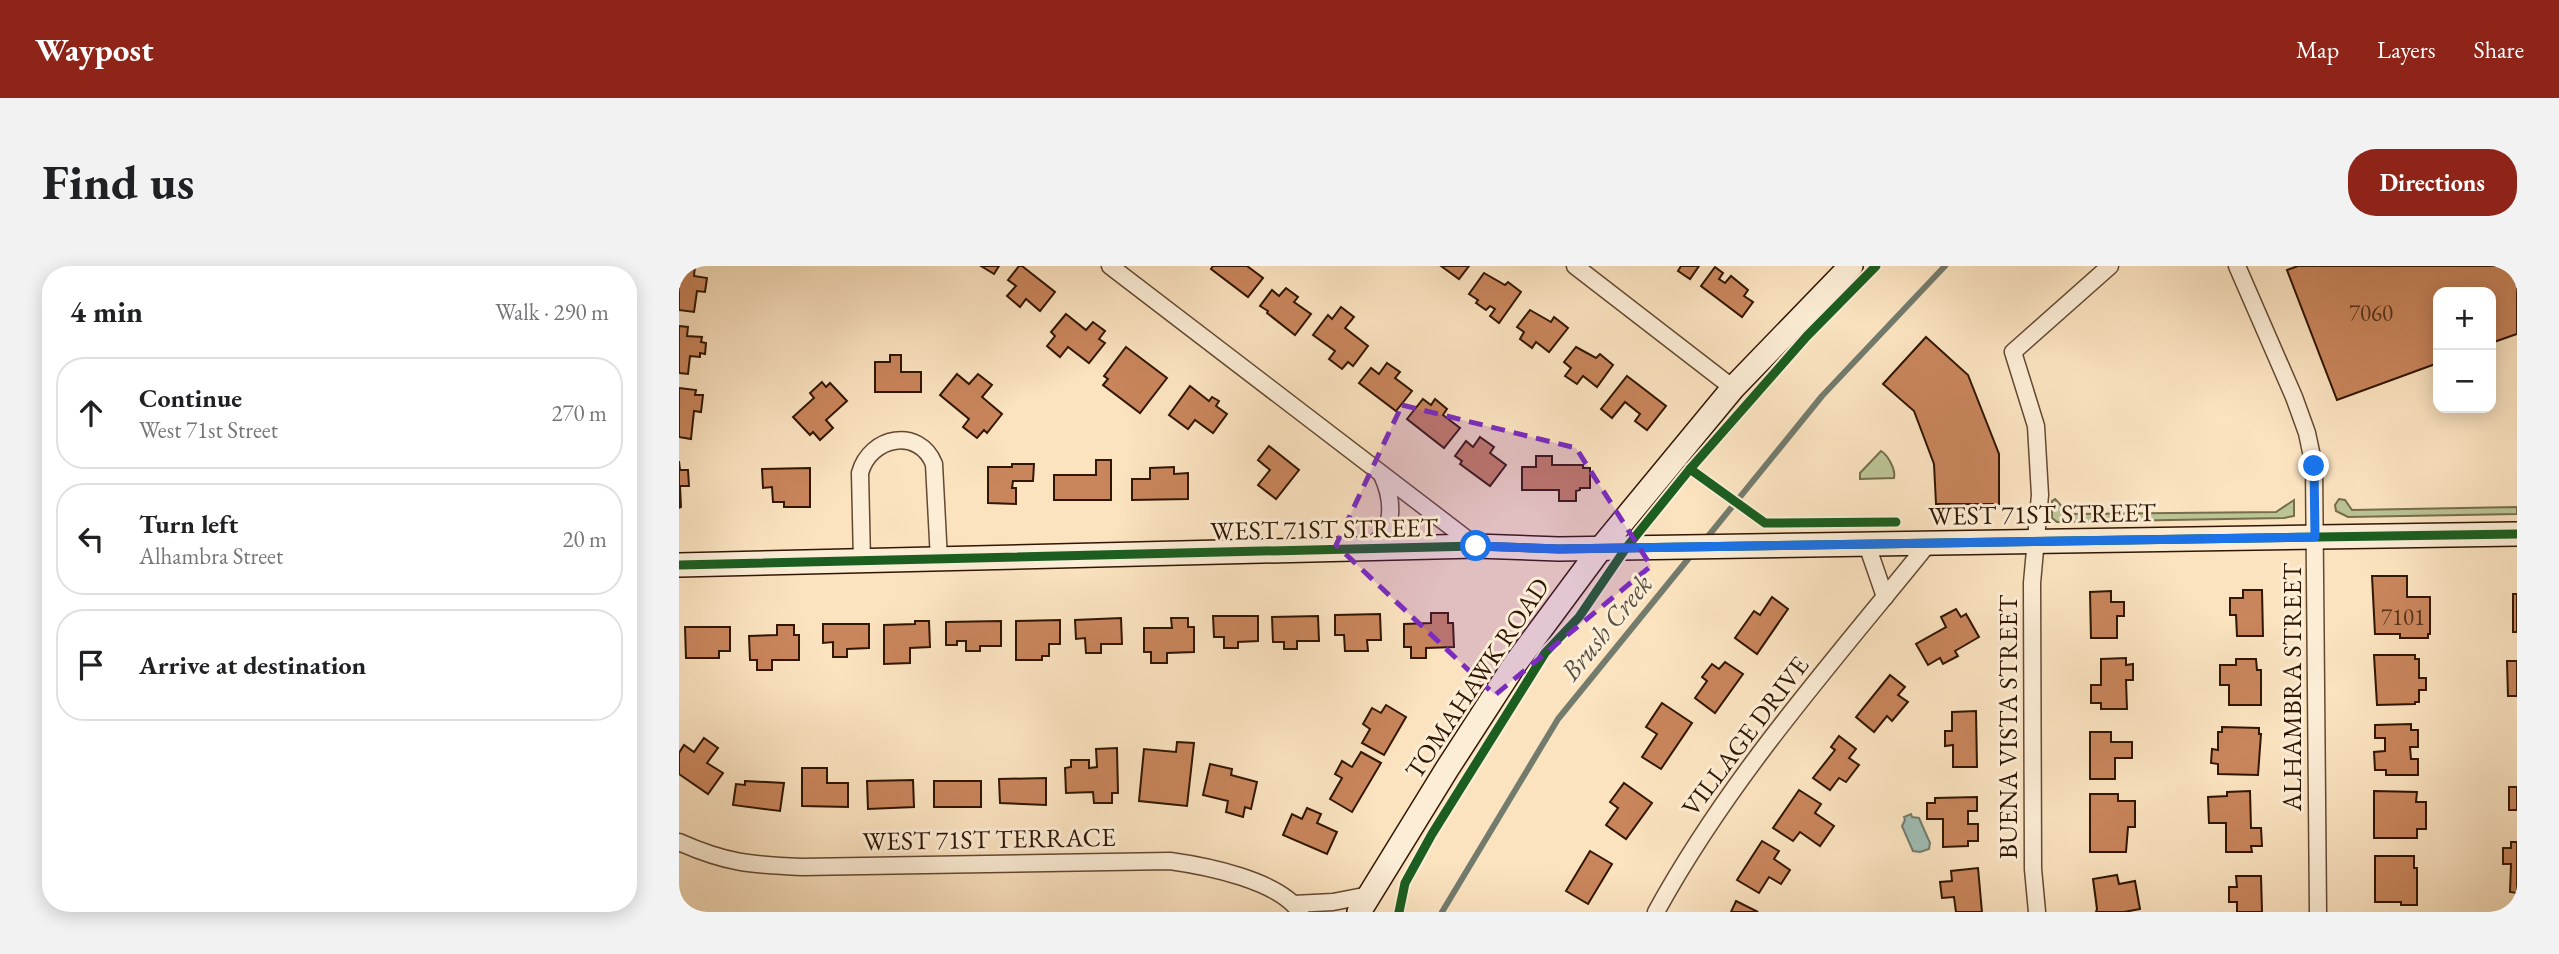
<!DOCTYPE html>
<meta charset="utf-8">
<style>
body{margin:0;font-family:"EB Garamond",serif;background:#f2f2f2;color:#202124}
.controls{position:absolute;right:21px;top:21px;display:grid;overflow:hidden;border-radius:14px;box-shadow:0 4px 18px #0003}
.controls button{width:63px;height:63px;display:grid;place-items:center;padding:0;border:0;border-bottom:2px solid #e0e0e0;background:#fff;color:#202124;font:35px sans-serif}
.stop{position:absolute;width:21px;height:21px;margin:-16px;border:5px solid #1a73e8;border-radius:50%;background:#fff}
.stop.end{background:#1a73e8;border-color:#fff;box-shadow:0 2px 7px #0008}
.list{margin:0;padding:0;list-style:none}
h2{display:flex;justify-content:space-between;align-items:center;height:91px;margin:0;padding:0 28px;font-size:30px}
h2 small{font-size:23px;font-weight:400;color:#757577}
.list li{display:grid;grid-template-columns:46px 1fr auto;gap:21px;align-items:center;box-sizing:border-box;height:112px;margin:0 14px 14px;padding:0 14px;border:2px solid #e0e0e0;border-radius:28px}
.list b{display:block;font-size:26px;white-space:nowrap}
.list p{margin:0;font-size:23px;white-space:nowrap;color:#757577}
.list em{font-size:23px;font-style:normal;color:#757577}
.icon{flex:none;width:38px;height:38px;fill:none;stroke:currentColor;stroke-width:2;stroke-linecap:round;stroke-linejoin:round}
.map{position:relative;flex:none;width:1838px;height:646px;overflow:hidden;border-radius:28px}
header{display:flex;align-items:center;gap:42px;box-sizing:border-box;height:98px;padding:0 35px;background:#8f2418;color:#fff}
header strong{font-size:33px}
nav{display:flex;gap:38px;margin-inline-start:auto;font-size:24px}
.intro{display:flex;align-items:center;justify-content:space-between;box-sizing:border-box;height:168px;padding:0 42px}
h1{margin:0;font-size:49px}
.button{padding:18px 32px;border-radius:28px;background:#8f2418;color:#fff;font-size:24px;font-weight:700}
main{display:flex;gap:42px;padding:0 42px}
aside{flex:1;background:#fff;border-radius:28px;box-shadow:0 4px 18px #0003}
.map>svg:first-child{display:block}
.green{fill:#bbc495;stroke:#766d4c;stroke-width:2}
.water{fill:#9fbeb5;stroke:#737b6d;stroke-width:2}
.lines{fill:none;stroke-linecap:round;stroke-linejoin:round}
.stream{stroke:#737b6d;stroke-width:6}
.building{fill:#c9855c;stroke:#311602;stroke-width:2}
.street-casing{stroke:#644932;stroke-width:19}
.secondary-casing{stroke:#311602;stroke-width:26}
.street{stroke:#fcedd6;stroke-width:16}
.secondary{stroke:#fcedd6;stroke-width:23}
.cycleway-casing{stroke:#fcedd6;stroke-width:13}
.cycleway{stroke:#1b5e20;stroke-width:9}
.route{stroke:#1a73e8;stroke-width:9}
.marked{fill:#7b2cbf;fill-opacity:0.2;stroke:#7b2cbf;stroke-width:5;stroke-dasharray:14 9;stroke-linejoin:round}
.labels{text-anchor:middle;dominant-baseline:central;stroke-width:6;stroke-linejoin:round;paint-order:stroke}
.number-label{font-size:23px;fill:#573218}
.street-label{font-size:26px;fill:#311602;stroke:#fcedd6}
.water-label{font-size:28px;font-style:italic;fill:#585141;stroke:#fcedd6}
</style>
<header>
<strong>Waypost</strong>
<nav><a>Map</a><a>Layers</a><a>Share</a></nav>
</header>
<div class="intro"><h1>Find us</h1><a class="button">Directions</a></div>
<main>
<aside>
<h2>4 min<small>Walk · 290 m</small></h2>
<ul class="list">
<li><svg class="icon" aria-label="ahead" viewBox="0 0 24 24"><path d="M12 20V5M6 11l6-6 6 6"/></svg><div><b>Continue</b><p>West 71st Street</p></div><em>270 m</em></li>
<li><svg class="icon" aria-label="left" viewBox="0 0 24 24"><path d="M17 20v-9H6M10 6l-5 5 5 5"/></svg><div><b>Turn left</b><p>Alhambra Street</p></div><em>20 m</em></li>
<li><svg class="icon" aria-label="arrive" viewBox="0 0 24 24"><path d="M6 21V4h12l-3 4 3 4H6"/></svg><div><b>Arrive at destination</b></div></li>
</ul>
</aside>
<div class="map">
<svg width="1838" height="646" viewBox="0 0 1838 646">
<rect width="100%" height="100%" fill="#fbe3c0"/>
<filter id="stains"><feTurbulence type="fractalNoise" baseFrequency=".00286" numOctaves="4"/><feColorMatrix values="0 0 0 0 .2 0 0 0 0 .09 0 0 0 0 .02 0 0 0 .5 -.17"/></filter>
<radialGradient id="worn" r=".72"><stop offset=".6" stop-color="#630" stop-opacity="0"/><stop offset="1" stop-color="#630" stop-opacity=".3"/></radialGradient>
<g class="green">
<path d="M1202,185C1209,189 1217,204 1215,212L1181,213V207Z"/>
<polygon points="1376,233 1390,248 1597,246 1615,234 1615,250 1605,252 1378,256 1373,252 1373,235"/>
<polygon points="1660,233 1666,234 1673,244 1838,241 1838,248 1669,251 1657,245 1656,239"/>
</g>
<polygon class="water" points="1232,548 1233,551 1240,552 1251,577 1250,583 1241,586 1234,585 1223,560 1226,554 1225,551"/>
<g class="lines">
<g class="stream">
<polyline points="1026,274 1143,130 1266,0"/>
<polyline points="763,646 879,453 1014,287"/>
</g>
</g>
<g class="building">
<polygon points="0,0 16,0 15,10 28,12 26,26 18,25 15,46 0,44"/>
<polygon points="302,0 320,0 315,8"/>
<polygon points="340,0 343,0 376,26 361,45 347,33 341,41 328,30 337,20 329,14"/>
<polygon points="534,0 568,0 584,12 569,31 532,3"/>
<polygon points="762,0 790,0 780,13"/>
<polygon points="1002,0 1020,0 1011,13 999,5"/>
<polygon points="1619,0 1838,0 1838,68 1812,77 1812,26 1759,26 1759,97 1658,134 1608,4"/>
<polygon points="1036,1 1044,7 1040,13 1046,17 1052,10 1069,24 1065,30 1074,36 1063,51 1022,20"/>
<polygon points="805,7 826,19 829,16 842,26 820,57 811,50 816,43 811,40 807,44 797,37 799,34 790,28"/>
<polygon points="607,22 619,31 615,36 632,48 616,69 588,47 589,45 581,40 593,24 600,30"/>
<polygon points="662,41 675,51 666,62 689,80 674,100 669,96 663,103 650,93 656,85 634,69 649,49 653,53"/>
<polygon points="851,44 872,56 875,51 889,62 870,86 857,76 853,82 841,73 845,66 838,61"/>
<polygon points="387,48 407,64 414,56 426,65 420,73 426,77 410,97 389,81 381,91 368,80 376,70 372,66"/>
<polygon points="0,60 9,61 8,70 23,71 22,76 27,77 26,88 21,87 21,91 11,90 9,108 0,107"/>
<polygon points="1247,71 1289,109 1320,188 1320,238 1257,238 1255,198 1235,145 1204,118"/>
<polygon points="447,81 488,112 461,147 424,119 429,113 425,110"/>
<polygon points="897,81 917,92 921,88 934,99 918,121 904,110 898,118 886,110 892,102 885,96"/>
<polygon points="211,89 222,89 222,106 242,106 242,126 196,126 196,96 211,96"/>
<polygon points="708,97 721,106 716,112 733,125 717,145 680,117 692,102 700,108"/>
<polygon points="278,108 290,118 299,108 313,119 303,131 323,148 308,167 305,164 298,172 284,161 290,153 261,129"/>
<polygon points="948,110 987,140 968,164 956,155 961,148 946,136 933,152 922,143"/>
<polygon points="143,116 147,121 151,117 168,135 147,154 154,162 141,174 134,166 131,169 114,151 135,132 131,127"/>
<polygon points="511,120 530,135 533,131 540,135 537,140 548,148 534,167 516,154 509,163 490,149"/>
<polygon points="0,122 17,124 16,129 24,129 22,146 15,145 12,173 0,171"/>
<polygon points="744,133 752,139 756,133 768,143 764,149 781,162 765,182 728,153"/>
<polygon points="801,171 815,181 811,187 827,199 811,220 781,198 783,195 776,190 787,175 794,181"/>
<polygon points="590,180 620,204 597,233 579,219 591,204 579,194"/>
<polygon points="857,190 873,190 873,199 904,199 904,202 911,202 911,222 901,222 901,224 897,225 897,235 880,235 880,224 843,224 843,201 857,201"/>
<polygon points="417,194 432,194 432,234 375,234 375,209 417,209"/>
<polygon points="0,195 1,204 9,204 10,220 1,220 2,241 0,242"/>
<polygon points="333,198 355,198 354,215 334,215 333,222 337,222 337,238 309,237 309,201 333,201"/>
<polygon points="495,201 495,208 509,207 509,233 453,234 453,213 471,213 471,202"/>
<polygon points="131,202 131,241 105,241 105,236 94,236 93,221 84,222 83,203"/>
<polygon points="1693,310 1728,310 1728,331 1751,331 1751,368 1749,368 1749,372 1721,372 1721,368 1696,368"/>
<polygon points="1564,324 1583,324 1584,370 1558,370 1557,349 1551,349 1551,332 1564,332"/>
<polygon points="1432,325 1432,336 1445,336 1445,350 1438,350 1438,372 1412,372 1411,326"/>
<rect x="1834" y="328" width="4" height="38"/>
<polygon points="1093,331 1109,343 1078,388 1056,372 1075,345 1081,349"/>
<polygon points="1277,343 1282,351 1287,348 1300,371 1276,385 1279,390 1264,398 1261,392 1249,399 1237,378 1267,361 1262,351"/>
<polygon points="752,347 769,347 769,357 774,357 775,381 747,382 747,392 732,392 732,381 725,381 725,358 752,357"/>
<polygon points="701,348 702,374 688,374 689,385 666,385 665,369 656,369 656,349"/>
<polygon points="534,350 579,350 579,375 559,376 559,382 545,382 545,371 535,371"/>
<polygon points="639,350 640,375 618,375 618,383 605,383 605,376 594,376 593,351"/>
<polygon points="442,352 443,378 422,378 422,387 407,387 406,372 397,373 396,354"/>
<polygon points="492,352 509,352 509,361 515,361 515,386 488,387 488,397 472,397 472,386 465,386 465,362 493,362"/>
<polygon points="381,354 381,378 370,378 370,390 363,390 363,394 337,394 337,355"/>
<polygon points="236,355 250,355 251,381 231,382 231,397 205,398 205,359 236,358"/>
<polygon points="322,355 322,380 301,380 301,385 287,385 287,375 278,375 278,379 267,379 267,356"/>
<polygon points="144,358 190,358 190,382 168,383 168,391 154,391 154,376 144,377"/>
<polygon points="98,359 115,359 115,369 120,369 120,394 93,394 93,404 78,404 78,394 71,394 70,370 98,369"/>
<polygon points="6,361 51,361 51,385 40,385 40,392 7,392"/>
<polygon points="1695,389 1736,389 1736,393 1740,393 1740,412 1747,412 1747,424 1740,424 1740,436 1736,436 1736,438 1698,439"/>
<polygon points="1447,392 1447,399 1454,398 1454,414 1447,414 1448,443 1422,443 1422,437 1412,437 1412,419 1422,419 1422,393"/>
<polygon points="1557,393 1577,393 1578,404 1582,404 1582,439 1550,439 1550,419 1541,419 1541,399 1557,399"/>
<polygon points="1828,395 1838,395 1838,430 1829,430"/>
<polygon points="1046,396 1064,408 1036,447 1016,432 1028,415 1023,411 1033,398 1040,403"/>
<polygon points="1211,409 1226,421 1219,429 1229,436 1213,455 1208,450 1195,466 1177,451"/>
<polygon points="983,437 1013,457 982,503 963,491 978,468 967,461"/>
<polygon points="707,439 727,451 705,489 683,477 691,463 684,458 693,442 702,447"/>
<polygon points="1297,445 1298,501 1274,501 1274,479 1266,480 1266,465 1273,465 1273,446"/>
<polygon points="1732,458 1732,464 1739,464 1739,481 1731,481 1732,493 1739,493 1739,509 1707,509 1707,504 1696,504 1695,486 1706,485 1706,472 1696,472 1696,459"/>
<polygon points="1543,461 1580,462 1580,468 1582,468 1579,509 1539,508 1539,498 1532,497 1533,483 1539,484 1539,466 1543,466"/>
<polygon points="1411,466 1432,466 1432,476 1453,476 1453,492 1436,492 1436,513 1411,513"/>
<polygon points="1160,470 1177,483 1170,492 1180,499 1167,516 1160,512 1151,524 1134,512 1156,484 1152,481"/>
<polygon points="25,472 39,482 28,497 44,507 29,528 0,508 0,487 5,479 15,486"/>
<polygon points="498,476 515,477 508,540 460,535 465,483 497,486"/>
<polygon points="438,482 439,527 433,527 433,537 415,537 414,526 387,527 386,502 392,501 392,494 410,494 410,502 418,501 417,483"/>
<polygon points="682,486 702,497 673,546 651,533 663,512 656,508 663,495 673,501"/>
<polygon points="531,498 553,503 552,509 578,516 572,543 566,541 564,551 547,546 549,535 524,529"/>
<polygon points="123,502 148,502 148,517 169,517 169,541 123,540"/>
<polygon points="367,512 367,539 321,537 320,513"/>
<polygon points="234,514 235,541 189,543 188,515"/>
<polygon points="66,515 105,517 101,545 54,539 57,518 66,519"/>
<rect x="255" y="515" width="47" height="26"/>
<polygon points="945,517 973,537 947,573 927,559 939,542 931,536"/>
<rect x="1830" y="521" width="8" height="23"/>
<polygon points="1120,524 1142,538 1136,547 1155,560 1141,580 1121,566 1114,575 1094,562"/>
<polygon points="1571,525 1572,562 1582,562 1583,580 1572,580 1573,586 1547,586 1547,557 1530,557 1529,531 1548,530 1548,526"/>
<polygon points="1695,525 1738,526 1737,536 1747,536 1747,563 1738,563 1738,572 1695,572"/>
<polygon points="1411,528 1439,528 1439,535 1456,535 1456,561 1449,561 1447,586 1411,586"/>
<polygon points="1298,531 1298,545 1289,545 1289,558 1299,558 1299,575 1289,575 1289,580 1264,581 1264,553 1248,553 1248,537 1256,537 1256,532"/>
<polygon points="628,542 642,548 638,557 658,566 648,588 604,569 613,548 623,553"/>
<polygon points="1083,575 1100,585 1095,593 1111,604 1102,618 1090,611 1080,627 1058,614"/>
<polygon points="1832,576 1838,576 1838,627 1831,626 1832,598 1824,598 1824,582 1832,582"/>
<polygon points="911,585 933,598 909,638 887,625"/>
<polygon points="1696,590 1735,590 1735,602 1738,602 1738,639 1722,639 1722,636 1696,636"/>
<polygon points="1299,602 1303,646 1277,646 1275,631 1263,632 1261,616 1273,615 1272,605"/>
<polygon points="1438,609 1440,618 1456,615 1461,643 1445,646 1417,646 1418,643 1414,613"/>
<polygon points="1557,610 1582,610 1583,646 1558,646 1558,636 1550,636 1550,621 1558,621"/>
<polygon points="1057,635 1079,646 1052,646"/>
</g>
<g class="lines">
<defs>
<g id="street">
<polyline points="431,0 797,280"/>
<polyline points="896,0 1054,122"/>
<polyline points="1558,0 1615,131 1628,167 1635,200 1639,646"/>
<polyline points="1188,279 1206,331"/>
<path d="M687,282C717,269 715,235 703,209"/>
<path d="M183,295L181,207C191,170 240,161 255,198L260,294"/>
<path d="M0,576C47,597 72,599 123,601L491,595C527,600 599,614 621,646"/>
<polyline points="615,638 654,636 690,629"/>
<path d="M977,646C1051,511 1153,397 1249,278"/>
<polyline points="1358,646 1354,603 1353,317 1361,229 1357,160 1334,86 1431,0"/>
</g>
<g id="secondary">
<polyline points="0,299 797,280 880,283 1838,268"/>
<polyline points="680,646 768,503 836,398 922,282 1054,122 1172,0"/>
</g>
</defs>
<use href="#street" class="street-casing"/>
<use href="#secondary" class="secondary-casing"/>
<use href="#street" class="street"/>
<use href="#secondary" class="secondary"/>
<defs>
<g id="cycleway">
<polyline points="1011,203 1086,257 1217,256"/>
<polyline points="0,299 797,280 880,283 1838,268"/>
<polyline points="720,646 726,617 753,568 866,387 900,351 947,282 1011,203 1128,70 1197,0"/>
</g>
</defs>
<use href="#cycleway" class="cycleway-casing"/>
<use href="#cycleway" class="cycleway"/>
</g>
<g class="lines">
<polyline class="route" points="797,280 880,283 1636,271 1635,200"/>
</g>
<path class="marked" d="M723,139L897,182L972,300L816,429L657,279Z"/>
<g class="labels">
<g class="number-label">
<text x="1692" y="47">7060</text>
<text x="1724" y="351">7101</text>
</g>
<g class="street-label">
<text transform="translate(1363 248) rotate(-1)">WEST 71ST STREET</text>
<text transform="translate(645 263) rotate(-1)">WEST 71ST STREET</text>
<text transform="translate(798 412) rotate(-56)">TOMAHAWK ROAD</text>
<text transform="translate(1613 421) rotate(-90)">ALHAMBRA STREET</text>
<text transform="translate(1329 461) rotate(-90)">BUENA VISTA STREET</text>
<text transform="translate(1066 470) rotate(-53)">VILLAGE DRIVE</text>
<text transform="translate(310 573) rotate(-1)">WEST 71ST TERRACE</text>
</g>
<g class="water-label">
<text transform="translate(927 361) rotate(-51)">Brush Creek</text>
</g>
</g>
<rect width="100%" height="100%" filter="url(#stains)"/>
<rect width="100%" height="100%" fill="url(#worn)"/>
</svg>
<div class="controls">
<button>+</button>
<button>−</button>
</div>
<div class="stop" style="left:797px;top:280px"></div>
<div class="stop end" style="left:1635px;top:200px"></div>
</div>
</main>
